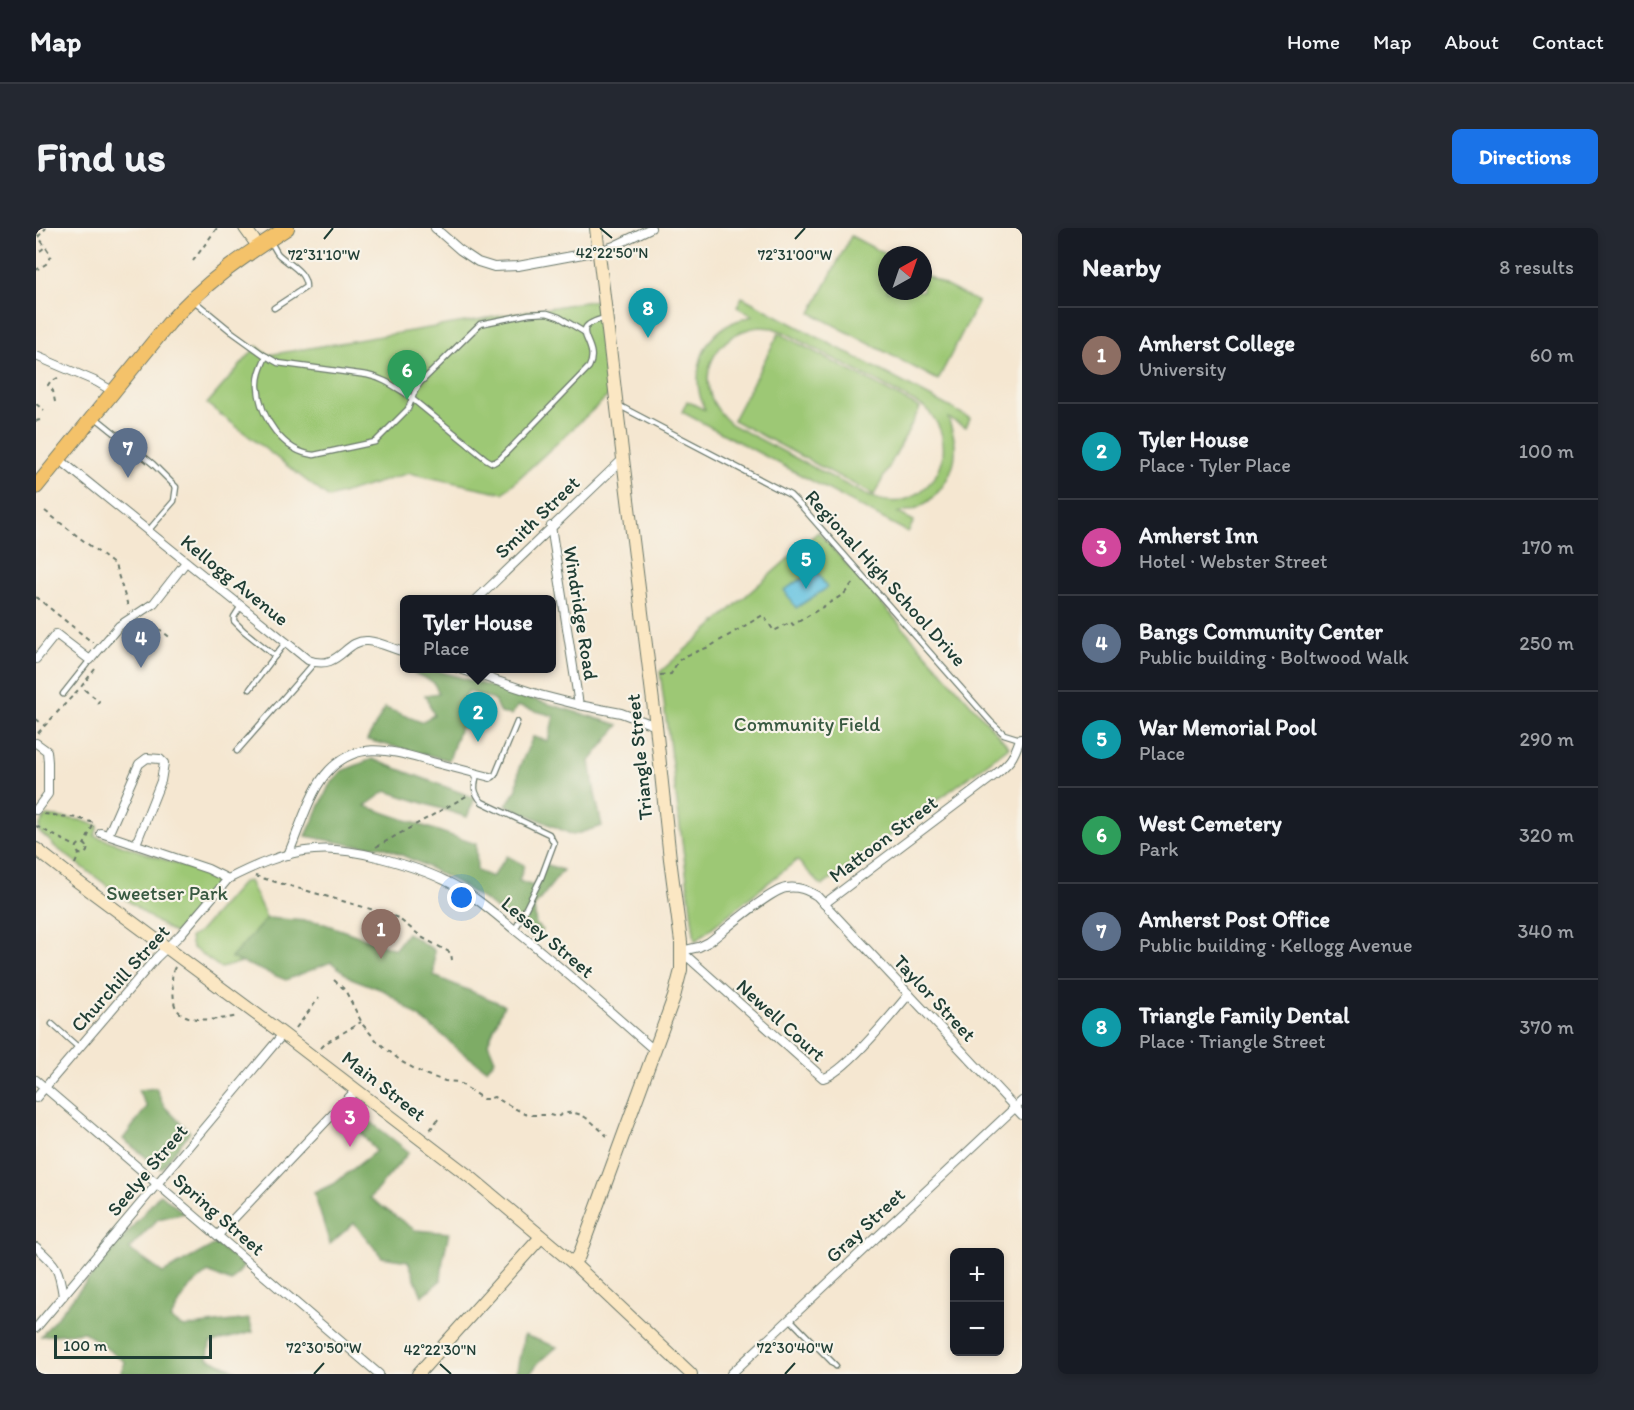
<!DOCTYPE html>
<meta charset="utf-8">
<style>
body{margin:0;font-family:Itim,sans-serif;background:#242831;color:#f1f3f6}
.controls{position:absolute;right:18px;bottom:18px;display:grid;overflow:hidden;border-radius:9px;box-shadow:0 3px 9px #0003}
.controls button{width:54px;height:54px;display:grid;place-items:center;padding:0;border:0;border-bottom:2px solid #363941;background:#171b24;color:#f1f3f6;font:30px sans-serif}
.compass{position:absolute;left:842px;top:18px;width:54px;height:54px;border-radius:50%;background:#171b24;box-shadow:0 3px 9px #0003;rotate:40deg}
.scale{position:absolute;left:18px;bottom:15px;width:158px;box-sizing:border-box;padding-left:6px;border:3px solid #1f3d34;border-top:0;font-size:16px;line-height:21px;white-space:nowrap;color:#1f3d34;-webkit-text-stroke:4px #f7f3e8;paint-order:stroke}
.you{position:absolute;left:426px;top:670px;width:21px;height:21px;margin:-15px;border:4px solid #fff;border-radius:50%;background:#1a73e8;box-shadow:0 0 0 9px #1a73e833}
.badge{display:grid;place-items:center;width:39px;height:39px;border-radius:50%;background:#1a73e8;color:#fff;font-size:20px;font-weight:700}
.pin{position:absolute;translate:-50% -50px;filter:drop-shadow(0 2px 3px #0008)}
.pin::after{content:'';position:absolute;top:32px;width:21px;height:18px;background:inherit;clip-path:polygon(0 0,100% 0,50% 100%)}
.popup{position:absolute;left:364px;top:367px;width:156px;height:78px;box-sizing:border-box;display:grid;place-content:center;border-radius:9px;background:#171b24;filter:drop-shadow(0 2px 4px #0005);font-size:20px;white-space:nowrap;color:#9ea1a6}
.popup b{font-size:22px;color:#f1f3f6}
.popup::after{content:'';position:absolute;left:50%;top:100%;margin-left:-12px;border:12px solid transparent;border-top-color:#171b24}
.list{margin:0;padding:0;list-style:none}
h2{display:flex;justify-content:space-between;align-items:center;height:78px;margin:0;padding:0 24px;font-size:26px}
h2 small{font-size:20px;font-weight:400;color:#9ea1a6}
.list li{display:grid;grid-template-columns:39px 1fr auto;gap:18px;align-items:center;box-sizing:border-box;height:96px;padding:0 24px;border-top:2px solid #363941}
.list b{display:block;font-size:22px;white-space:nowrap}
.list p{margin:0;font-size:20px;white-space:nowrap;color:#9ea1a6}
.list em{font-size:20px;font-style:normal;color:#9ea1a6}
.map{position:relative;flex:none;width:986px;height:1146px;overflow:hidden;border-radius:9px}
header{display:flex;align-items:center;gap:36px;box-sizing:border-box;height:84px;padding:0 30px;background:#171b24;border-bottom:2px solid #363941}
header strong{font-size:28px}
nav{display:flex;gap:33px;margin-inline-start:auto;font-size:21px}
.intro{display:flex;align-items:center;justify-content:space-between;box-sizing:border-box;height:144px;padding:0 36px}
h1{margin:0;font-size:42px}
.button{padding:15px 27px;border-radius:9px;background:#1a73e8;color:#fff;font-size:21px;font-weight:700}
main{display:flex;gap:36px;padding:0 36px}
aside{flex:1;background:#171b24;border-radius:9px;box-shadow:0 3px 9px #0003}
.map>svg:first-child{display:block}
.green{fill:#9dc875;stroke:#5e8254;stroke-width:1.5;fill-rule:evenodd}
.forest{fill:#7eac66;stroke:#4e744d;stroke-width:1.5}
.water{fill:#63c2e1;stroke:#41808a;stroke-width:1.5}
.lines{fill:none;stroke-linecap:round;stroke-linejoin:round}
.lane-casing{stroke:#6a786b;stroke-width:7}
.street-casing{stroke:#6a786b;stroke-width:10}
.secondary-casing{stroke:#6a786b;stroke-width:14}
.primary-casing{stroke:#6a786b;stroke-width:16}
.path{stroke:#6a786b;stroke-width:2;stroke-dasharray:4.5 4.5;stroke-linecap:butt}
.lane{stroke:#fff;stroke-width:4.5}
.street{stroke:#fff;stroke-width:8}
.secondary{stroke:#fbe7c3;stroke-width:12}
.primary{stroke:#f4c26a;stroke-width:14}
.ticks{fill:none;stroke:#1f3d34;stroke-width:2}
.labels{text-anchor:middle;dominant-baseline:central;stroke-width:4.5;stroke-linejoin:round;paint-order:stroke}
.street-label{font-size:20px;fill:#1f3d34;stroke:#f7f3e8}
.park-label{font-size:20px;fill:#385941;stroke:#f7f3e8}
.ticks-label{font-size:15px;text-anchor:middle;fill:#1f3d34;stroke:#f7f3e8;stroke-width:4.5;stroke-linejoin:round;paint-order:stroke}
</style>
<header>
<strong>Map</strong>
<nav><a>Home</a><a>Map</a><a>About</a><a>Contact</a></nav>
</header>
<div class="intro"><h1>Find us</h1><a class="button">Directions</a></div>
<main>
<div class="map">
<svg width="986" height="1146" viewBox="0 0 986 1146">
<rect width="100%" height="100%" fill="#f7f3e8"/>
<filter id="ink" filterUnits="userSpaceOnUse"><feTurbulence type="fractalNoise" baseFrequency=".0167" numOctaves="2"/><feDisplacementMap in="SourceGraphic" scale="12" xChannelSelector="R" yChannelSelector="G"/><feConvolveMatrix kernelMatrix="1 2 1 2 8 2 1 2 1" color-interpolation-filters="sRGB"/></filter>
<filter id="wash" filterUnits="userSpaceOnUse"><feTurbulence type="fractalNoise" baseFrequency=".008" numOctaves="4" result="noise"/><feDisplacementMap in="SourceGraphic" scale="24" xChannelSelector="R" yChannelSelector="G"/><feGaussianBlur stdDeviation="1.35" result="paint"/><feColorMatrix in="noise" values="0 0 0 0 0 0 0 0 0 0 0 0 0 0 0 0 0 1.4 0 .05"/><feComposite in="paint" operator="in"/></filter>
<g filter="url(#wash)">
<rect width="100%" height="100%" fill="#f5e7d1"/>
<g class="green">
<polygon points="815,8 851,27 851,63 887,63 887,46 942,74 902,152 775,85"/>
<path d="M706,69L934,190L930,199L912,190C915,199 919,209 919,218C921,241 905,267 885,278C878,282 870,283 862,285L878,293L872,304L646,184L651,173L669,182C655,151 662,113 694,96C701,92 709,90 717,88L701,79ZM724,99L737,100L750,105L888,179C911,200 915,233 892,257C885,264 875,271 864,273C851,275 840,271 828,266L695,196C686,188 679,180 675,169C663,135 689,102 724,99Z"/>
<polygon points="560,72 572,168 467,265 373,245 293,270 171,176 221,118 232,127"/>
<polygon points="743,105 884,180 838,267 697,192"/>
<polygon points="782,304 973,519 786,658 761,632 659,713 624,444"/>
<polygon points="10,588 44,592 62,598 59,608 174,647 179,653 179,660 138,705 119,693 18,618 12,611 3,604 3,598"/>
<polygon points="213,653 246,723 185,740 157,720 155,716 154,709 162,705 207,654"/>
</g>
<g class="forest">
<polygon points="370,441 396,441 583,497 554,533 559,566 566,598 537,607 470,577 481,561 483,540 497,509 512,513 518,488 482,478 475,487 464,485 458,472 432,463 428,473 447,479 438,502 424,499 413,532 331,512 349,480 385,494 398,487 389,467 403,465 397,454"/>
<polygon points="336,531 439,570 431,589 350,563 329,578 440,616 441,643 456,649 471,628 488,637 483,653 497,658 509,636 527,642 498,679 500,697 507,702 499,712 450,673 420,654 388,637 348,619 317,617 270,608 293,558 306,543"/>
<polygon points="231,690 283,694 359,721 371,705 398,722 398,748 468,777 452,815 459,832 450,841 420,820 409,809 349,763 315,750 295,734 250,752 195,730"/>
<polygon points="120,860 128,878 154,904 125,941 87,911 111,879 102,862"/>
<polygon points="317,880 373,924 334,970 379,1002 413,1005 407,1031 405,1052 386,1068 372,1033 346,1029 318,995 294,1016 278,965 299,955 340,923 311,887"/>
<polygon points="124,966 148,985 122,991 93,1021 127,1045 180,1016 208,1038 195,1054 172,1044 152,1061 134,1091 147,1099 213,1091 217,1104 174,1115 172,1130 201,1143 198,1146 84,1146 89,1134 48,1104 5,1108"/>
<polygon points="488,1107 521,1119 503,1134 494,1146 478,1146 481,1142"/>
</g>
<polygon class="water" points="780,342 791,360 760,380 748,362"/>
</g>
<g filter="url(#ink)">
<g class="lines">
<defs>
<g id="lane">
<path d="M234,13C237,17 239,22 242,26C252,36 270,43 270,59L238,80"/>
<path d="M157,72L196,104L228,127L242,135L331,147C346,150 356,157 369,165L450,231L457,235L464,231L553,139C566,114 526,100 570,90"/>
<path d="M230,128C226,138 221,148 222,159C224,189 247,224 278,227L339,214L372,181L379,163L384,155L444,96L493,86L511,85L523,89L548,104"/>
<polyline points="582,177 754,267 767,280 955,494 968,506 984,511"/>
<polyline points="60,190 117,236 140,259 138,273 112,303"/>
<polyline points="205,378 198,389 198,393 208,403 239,428 250,414"/>
<polyline points="214,461 239,428"/>
<polyline points="27,466 54,432"/>
<polyline points="201,523 279,434"/>
<path d="M441,546C438,559 437,564 446,574L513,606L518,615L505,650L479,702"/>
<polyline points="454,549 457,549 459,547 481,494"/>
<polyline points="16,796 43,820"/>
<polyline points="754,1091 800,1138"/>
</g>
<g id="street">
<polyline points="399,0 424,22 442,34 458,39 482,38 563,23 578,18 615,0"/>
<polyline points="0,128 61,154 78,164"/>
<path d="M23,231L272,432C304,444 308,411 332,413C344,414 357,421 368,424"/>
<polyline points="515,298 543,477"/>
<polyline points="440,372 587,231"/>
<polyline points="0,431 20,406 54,432 83,398 118,375 150,334"/>
<polyline points="421,440 504,467 543,477 585,485 620,498"/>
<polyline points="0,515 11,523 12,534 12,566 0,582"/>
<path d="M65,605L172,641L192,651C218,638 248,624 278,622C299,620 321,624 341,629C364,635 388,642 410,653C436,665 458,685 480,703C528,741 572,782 618,822"/>
<polyline points="72,607 103,536 111,530 124,531 128,535 125,553 100,616"/>
<path d="M252,627C262,604 274,565 289,547C320,509 357,523 396,534C415,539 435,544 454,549"/>
<path d="M788,676L959,547C975,533 977,531 984,511H986"/>
<path d="M645,723L663,719L673,714C689,702 733,663 750,660C762,658 771,662 781,668L986,887"/>
<path d="M645,723L787,850C808,846 857,785 873,766"/>
<polyline points="0,852 343,1146"/>
<polyline points="0,870 120,730 144,707 192,651"/>
<polyline points="182,1007 320,862"/>
<path d="M0,1019C21,1037 23,1041 27,1068"/>
<polyline points="0,1100 247,806"/>
<polyline points="695,1146 986,873"/>
</g>
<g id="secondary">
<polyline points="209,0 222,18"/>
<polyline points="0,621 41,653 247,806 438,952 537,1035 655,1146"/>
<polyline points="537,1035 543,1028 638,769 645,742 645,714 634,631 620,498 587,231 560,0"/>
<polyline points="382,1146 505,1009"/>
</g>
<path id="primary" d="M0,259L133,95C169,54 206,29 251,0"/>
</defs>
<use href="#lane" class="lane-casing"/>
<use href="#street" class="street-casing"/>
<use href="#secondary" class="secondary-casing"/>
<use href="#primary" class="primary-casing"/>
<g class="path">
<polyline points="0,5 15,27 10,36 0,42"/>
<polyline points="2,9 10,0"/>
<polyline points="4,23 9,19"/>
<polyline points="157,33 181,0"/>
<polyline points="19,174 17,163 12,157 14,154 26,148"/>
<polyline points="0,176 8,182"/>
<polyline points="0,193 4,192"/>
<polyline points="9,283 79,337 93,381"/>
<polyline points="0,369 57,415"/>
<polyline points="107,395 113,393 136,411"/>
<polyline points="59,441 45,459 63,473 61,476"/>
<polyline points="624,447 635,446 642,433 649,428 673,419 727,387 738,403 755,394 757,397 808,366 819,352"/>
<polyline points="0,491 9,498"/>
<polyline points="2,505 45,459"/>
<polyline points="8,586 41,590 58,595 48,617"/>
<polyline points="0,598 41,619"/>
<circle cx="46" cy="621" r="5.5"/>
<polyline points="340,619 434,566"/>
<polyline points="39,636 43,626"/>
<polyline points="219,648 352,686 362,690 387,710 415,725 416,732"/>
<path d="M139,739C135,747 136,753 137,762C138,768 137,775 140,780C150,797 187,791 202,788"/>
<path d="M298,752L309,762L327,797L341,813L366,834L388,846L409,853L422,854L447,871H452L458,869L491,887H514L521,889C541,876 557,895 571,908"/>
<polyline points="260,800 283,770"/>
<polyline points="285,820 290,815 325,794"/>
<polyline points="394,902 403,890"/>
</g>
<use href="#lane" class="lane"/>
<use href="#street" class="street"/>
<use href="#secondary" class="secondary"/>
<use href="#primary" class="primary"/>
</g>
</g>
<path class="ticks" d="M564,0L576,10M288,11L297,0M759,11L769,0M404,1136L415,1146M278,1146L288,1135M749,1146L759,1135"/>
<g class="labels">
<g class="street-label">
<text transform="translate(501 289) rotate(-44)">Smith Street</text>
<text transform="translate(850 350) rotate(48)">Regional High School Drive</text>
<text transform="translate(199 352) rotate(39)">Kellogg Avenue</text>
<text transform="translate(545 385) rotate(81)">Windridge Road</text>
<text transform="translate(603 529) rotate(-96)">Triangle Street</text>
<text transform="translate(847 611) rotate(-37)">Mattoon Street</text>
<text transform="translate(512 709) rotate(40)">Lessey Street</text>
<text transform="translate(84 750) rotate(-48)">Churchill Street</text>
<text transform="translate(899 770) rotate(47)">Taylor Street</text>
<text transform="translate(745 792) rotate(42)">Newell Court</text>
<text transform="translate(348 858) rotate(38)">Main Street</text>
<text transform="translate(111 942) rotate(-50)">Seelye Street</text>
<text transform="translate(183 986) rotate(41)">Spring Street</text>
<text transform="translate(829 997) rotate(-43)">Gray Street</text>
</g>
<g class="park-label">
<text x="771" y="496">Community Field</text>
<text x="131" y="665">Sweetser Park</text>
</g>
</g>
<g class="ticks-label">
<text x="576" y="30">42°22'50"N</text>
<text x="288" y="32">72°31'10"W</text>
<text x="759" y="32">72°31'00"W</text>
<text x="288" y="1125">72°30'50"W</text>
<text x="759" y="1125">72°30'40"W</text>
<text x="404" y="1127">42°22'30"N</text>
</g>
</svg>
<div class="controls">
<button>+</button>
<button>−</button>
</div>
<svg class="compass" viewBox="-18 -18 36 36"><path d="M0-13l5 13h-10z" fill="#e53935"/><path d="M0 13l5-13h-10z" fill="#9ea1a6"/></svg>
<div class="scale">100 m</div>
<div class="you"></div>
<div class="pin badge" style="left:345px;top:731px;background:#8d6e63">1</div>
<div class="pin badge" style="left:442px;top:514px;background:#0f9aa8">2</div>
<div class="popup"><b>Tyler House</b>Place</div>
<div class="pin badge" style="left:314px;top:919px;background:#d1479c">3</div>
<div class="pin badge" style="left:105px;top:440px;background:#5c6f8a">4</div>
<div class="pin badge" style="left:770px;top:361px;background:#0f9aa8">5</div>
<div class="pin badge" style="left:371px;top:172px;background:#2e9e5b">6</div>
<div class="pin badge" style="left:92px;top:250px;background:#5c6f8a">7</div>
<div class="pin badge" style="left:612px;top:110px;background:#0f9aa8">8</div>
</div>
<aside>
<h2>Nearby<small>8 results</small></h2>
<ul class="list">
<li><span class="badge" style="background:#8d6e63">1</span><div><b>Amherst College</b><p>University</p></div><em>60 m</em></li>
<li><span class="badge" style="background:#0f9aa8">2</span><div><b>Tyler House</b><p>Place · Tyler Place</p></div><em>100 m</em></li>
<li><span class="badge" style="background:#d1479c">3</span><div><b>Amherst Inn</b><p>Hotel · Webster Street</p></div><em>170 m</em></li>
<li><span class="badge" style="background:#5c6f8a">4</span><div><b>Bangs Community Center</b><p>Public building · Boltwood Walk</p></div><em>250 m</em></li>
<li><span class="badge" style="background:#0f9aa8">5</span><div><b>War Memorial Pool</b><p>Place</p></div><em>290 m</em></li>
<li><span class="badge" style="background:#2e9e5b">6</span><div><b>West Cemetery</b><p>Park</p></div><em>320 m</em></li>
<li><span class="badge" style="background:#5c6f8a">7</span><div><b>Amherst Post Office</b><p>Public building · Kellogg Avenue</p></div><em>340 m</em></li>
<li><span class="badge" style="background:#0f9aa8">8</span><div><b>Triangle Family Dental</b><p>Place · Triangle Street</p></div><em>370 m</em></li>
</ul>
</aside>
</main>
